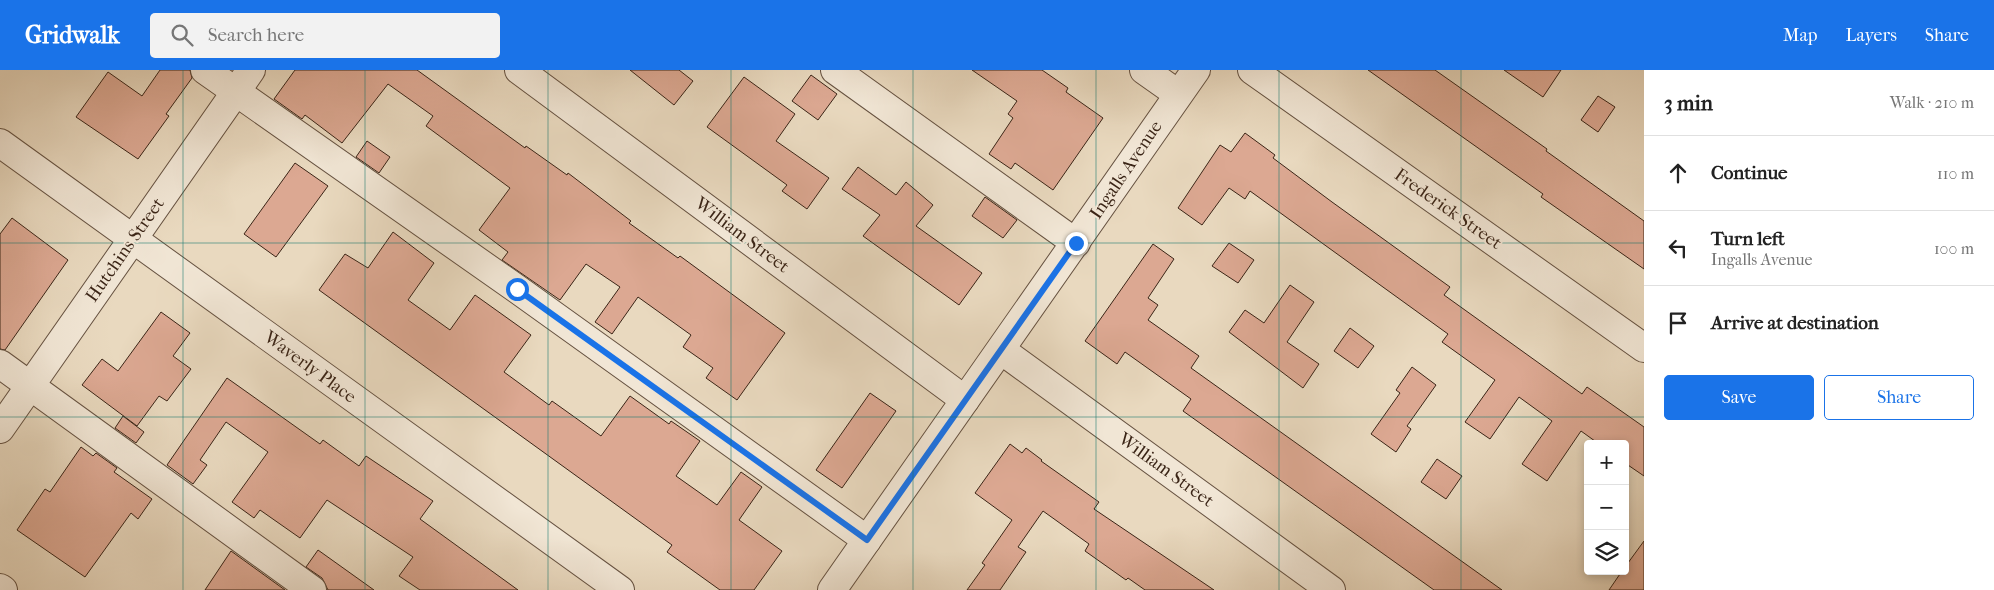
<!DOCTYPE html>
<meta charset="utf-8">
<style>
body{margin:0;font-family:"IM FELL French Canon",serif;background:#f2f2f2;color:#222}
.controls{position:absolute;right:15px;bottom:15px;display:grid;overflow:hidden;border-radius:5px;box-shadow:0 2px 8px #0003}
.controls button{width:45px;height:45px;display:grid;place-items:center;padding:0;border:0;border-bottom:1px solid #e0e0e0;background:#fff;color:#222;font:25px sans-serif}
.stop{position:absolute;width:15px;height:15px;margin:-11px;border:4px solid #1a73e8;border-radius:50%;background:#fff}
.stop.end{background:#1a73e8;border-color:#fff;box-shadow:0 1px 5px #0008}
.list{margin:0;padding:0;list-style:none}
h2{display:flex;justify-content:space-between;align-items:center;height:65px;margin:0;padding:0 20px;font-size:21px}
h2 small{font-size:16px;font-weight:400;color:#767676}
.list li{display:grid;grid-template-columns:32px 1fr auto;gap:15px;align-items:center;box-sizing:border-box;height:75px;padding:0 20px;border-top:1px solid #e0e0e0}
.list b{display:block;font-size:19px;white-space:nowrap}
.list p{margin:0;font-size:16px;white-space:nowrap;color:#767676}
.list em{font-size:16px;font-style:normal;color:#767676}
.actions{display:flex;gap:10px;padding:15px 20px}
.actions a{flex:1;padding:11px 0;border:1px solid #1a73e8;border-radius:5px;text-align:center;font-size:18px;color:#1a73e8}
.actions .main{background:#1a73e8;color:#fff}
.icon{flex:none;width:28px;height:28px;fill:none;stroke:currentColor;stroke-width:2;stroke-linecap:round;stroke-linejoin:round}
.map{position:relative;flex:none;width:1644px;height:520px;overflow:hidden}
header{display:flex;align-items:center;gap:30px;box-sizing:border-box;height:70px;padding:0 25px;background:#1a73e8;color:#fff}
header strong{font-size:24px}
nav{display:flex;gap:28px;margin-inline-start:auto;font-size:18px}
.search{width:350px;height:45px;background:#f2f2f2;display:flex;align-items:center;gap:12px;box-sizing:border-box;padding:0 18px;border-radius:5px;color:#767676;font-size:19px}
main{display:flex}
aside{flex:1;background:#fff}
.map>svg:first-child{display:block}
.building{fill:#dca892;stroke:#3b2517}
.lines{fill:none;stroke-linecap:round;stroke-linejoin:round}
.minor-casing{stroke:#665241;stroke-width:30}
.minor{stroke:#f1e6d5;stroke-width:28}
.route{stroke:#1a73e8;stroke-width:6}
.grid{fill:none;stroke:#0f766e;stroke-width:1;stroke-opacity:0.55}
.labels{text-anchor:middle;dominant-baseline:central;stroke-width:4;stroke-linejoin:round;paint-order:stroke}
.street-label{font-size:18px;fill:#3b2517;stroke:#f1e6d5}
</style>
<header>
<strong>Gridwalk</strong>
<div class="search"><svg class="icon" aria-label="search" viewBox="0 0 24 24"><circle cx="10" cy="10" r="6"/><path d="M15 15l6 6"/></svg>Search here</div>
<nav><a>Map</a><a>Layers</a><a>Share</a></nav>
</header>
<main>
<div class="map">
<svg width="1644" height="520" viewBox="0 0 1644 520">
<rect width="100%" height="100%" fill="#e9d9bf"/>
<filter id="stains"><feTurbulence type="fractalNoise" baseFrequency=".004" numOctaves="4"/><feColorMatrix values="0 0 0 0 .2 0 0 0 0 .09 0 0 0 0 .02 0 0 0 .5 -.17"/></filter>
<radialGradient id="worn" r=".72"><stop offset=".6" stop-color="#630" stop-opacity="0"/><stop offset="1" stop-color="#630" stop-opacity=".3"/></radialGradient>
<g class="building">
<polygon points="160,0 190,0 192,8 166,44 169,46 138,89 76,47 108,2 142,26"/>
<polygon points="295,0 417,0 525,78 526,76 567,105 568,103 631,151 629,153 678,188 680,186 785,263 737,330 706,308 713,298 683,277 691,265 638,227 612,264 595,252 620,217 586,194 560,230 502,190 508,182 479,160 510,118 426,56 433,46 388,14 342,73 305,45 302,49 274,29"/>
<polygon points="630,0 679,0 693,11 674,35"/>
<polygon points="972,0 1042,0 1068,18 1066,22 1103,48 1053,120 1015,93 1011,99 989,84 1013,48 1008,44 1017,31"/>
<polygon points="1368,0 1435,0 1547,79 1546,81 1644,151 1644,199 1541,127 1543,124"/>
<polygon points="1504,0 1561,0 1543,27"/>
<polygon points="811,5 837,24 818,50 792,31"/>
<polygon points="744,7 795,44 776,71 829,108 807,139 782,121 787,115 707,57"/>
<polygon points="1598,26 1615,37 1598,62 1581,50"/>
<polygon points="1245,63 1275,85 1273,88 1332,132 1450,217 1444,225 1582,324 1587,317 1644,357 1644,406 1625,393 1625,374 1599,374 1581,361 1547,411 1522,394 1552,351 1519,327 1490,369 1465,352 1495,310 1442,272 1448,264 1250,121 1245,129 1229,118 1202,155 1178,138 1220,75 1231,82"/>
<polygon points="367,71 390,87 379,103 356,87"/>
<polygon points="295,93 328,116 276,187 244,164"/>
<polygon points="858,97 896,125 906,112 933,135 916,156 982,203 959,235 863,166 880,145 842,119"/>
<polygon points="985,127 1017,150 1003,168 972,146"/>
<polygon points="12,148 68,190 5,280 0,279 0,164"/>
<polygon points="393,162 434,193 408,230 450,260 475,225 531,265 504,302 549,335 552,331 601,366 630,326 669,354 671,351 700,371 676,406 717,435 741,402 762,417 739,450 782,481 754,520 720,520 667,482 672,475 319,220 345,184 368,198"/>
<polygon points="1229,173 1254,190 1238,213 1212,196"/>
<polygon points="1153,174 1174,189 1148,228 1158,235 1148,250 1199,286 1191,298 1502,520 1434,520 1183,341 1191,329 1125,282 1117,294 1085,271"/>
<polygon points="1290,215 1314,232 1287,272 1319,294 1303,318 1229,262 1245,240 1264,253"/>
<polygon points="161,242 190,263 173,286 191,299 167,331 159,326 137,356 82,315 102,289 118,301"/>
<polygon points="1350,258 1374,276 1358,298 1334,281"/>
<polygon points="1412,297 1436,315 1407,356 1411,359 1396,382 1371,364 1400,323 1396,320"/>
<polygon points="227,308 320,374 323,370 359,396 366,386 433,431 420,449 518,520 420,520 399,506 413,487 327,430 300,468 260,440 254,448 232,432 268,382 226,352 200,390 207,395 193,414 167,395"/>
<polygon points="870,323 896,341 842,418 816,400"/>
<polygon points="123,346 144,362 136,373 115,358"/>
<polygon points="1010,374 1022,383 1026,378 1042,390 1041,391 1099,432 1094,439 1214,520 1145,520 1128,508 1126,510 1085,481 1089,474 1043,441 1018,477 1026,482 1000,520 967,520 985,495 982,493 1012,450 975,423"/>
<polygon points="81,377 93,386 96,383 117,398 114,402 152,429 138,449 131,443 85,507 17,460 45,419 50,422"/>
<polygon points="1437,389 1462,406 1446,429 1421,412"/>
<polygon points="1644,471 1644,520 1609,520 1622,501 1625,501 1625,497"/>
<polygon points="318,480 374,520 328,520 322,508 306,497"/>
<polygon points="231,481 285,520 205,520"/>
</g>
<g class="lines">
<defs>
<g id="minor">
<polyline points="205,0 517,219 867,470"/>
<polyline points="519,0 965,330"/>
<polyline points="835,0 1076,173"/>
<polyline points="1144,0 1178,24"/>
<polyline points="1252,0 1644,278"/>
<polyline points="0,73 620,520"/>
<polyline points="1001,280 1331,520"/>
<polyline points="0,294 312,520"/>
<polyline points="0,359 251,0"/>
<polyline points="0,518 3,520"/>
<polyline points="832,520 1196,0"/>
</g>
</defs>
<use href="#minor" class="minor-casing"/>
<use href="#minor" class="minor"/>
</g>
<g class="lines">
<polyline class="route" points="517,219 867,470 1076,173"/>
</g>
<path class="grid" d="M183,0V520M365,0V520M548,0V520M731,0V520M913,0V520M1096,0V520M1279,0V520M1461,0V520M0,173H1644M0,347H1644"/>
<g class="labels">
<g class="street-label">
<text transform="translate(1126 100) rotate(-56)">Ingalls Avenue</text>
<text transform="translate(1448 139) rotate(35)">Frederick Street</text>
<text transform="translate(742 165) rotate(37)">William Street</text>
<text transform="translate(125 180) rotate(-55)">Hutchins Street</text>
<text transform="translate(310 297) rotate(36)">Waverly Place</text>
<text transform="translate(1166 400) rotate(36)">William Street</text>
</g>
</g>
<rect width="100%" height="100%" filter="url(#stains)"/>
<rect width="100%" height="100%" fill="url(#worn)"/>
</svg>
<div class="controls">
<button>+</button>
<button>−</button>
<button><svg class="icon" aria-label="layers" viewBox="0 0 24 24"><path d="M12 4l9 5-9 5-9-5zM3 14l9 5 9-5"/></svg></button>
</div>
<div class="stop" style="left:517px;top:219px"></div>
<div class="stop end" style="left:1076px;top:173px"></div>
</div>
<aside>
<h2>3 min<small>Walk · 210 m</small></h2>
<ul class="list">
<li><svg class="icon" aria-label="ahead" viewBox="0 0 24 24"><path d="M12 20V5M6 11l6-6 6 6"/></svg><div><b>Continue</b></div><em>110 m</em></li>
<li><svg class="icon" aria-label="left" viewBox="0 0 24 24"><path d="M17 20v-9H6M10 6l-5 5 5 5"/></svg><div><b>Turn left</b><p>Ingalls Avenue</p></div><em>100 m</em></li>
<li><svg class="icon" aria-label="arrive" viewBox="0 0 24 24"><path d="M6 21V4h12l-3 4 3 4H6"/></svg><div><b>Arrive at destination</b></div></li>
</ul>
<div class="actions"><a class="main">Save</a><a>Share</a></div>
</aside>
</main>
